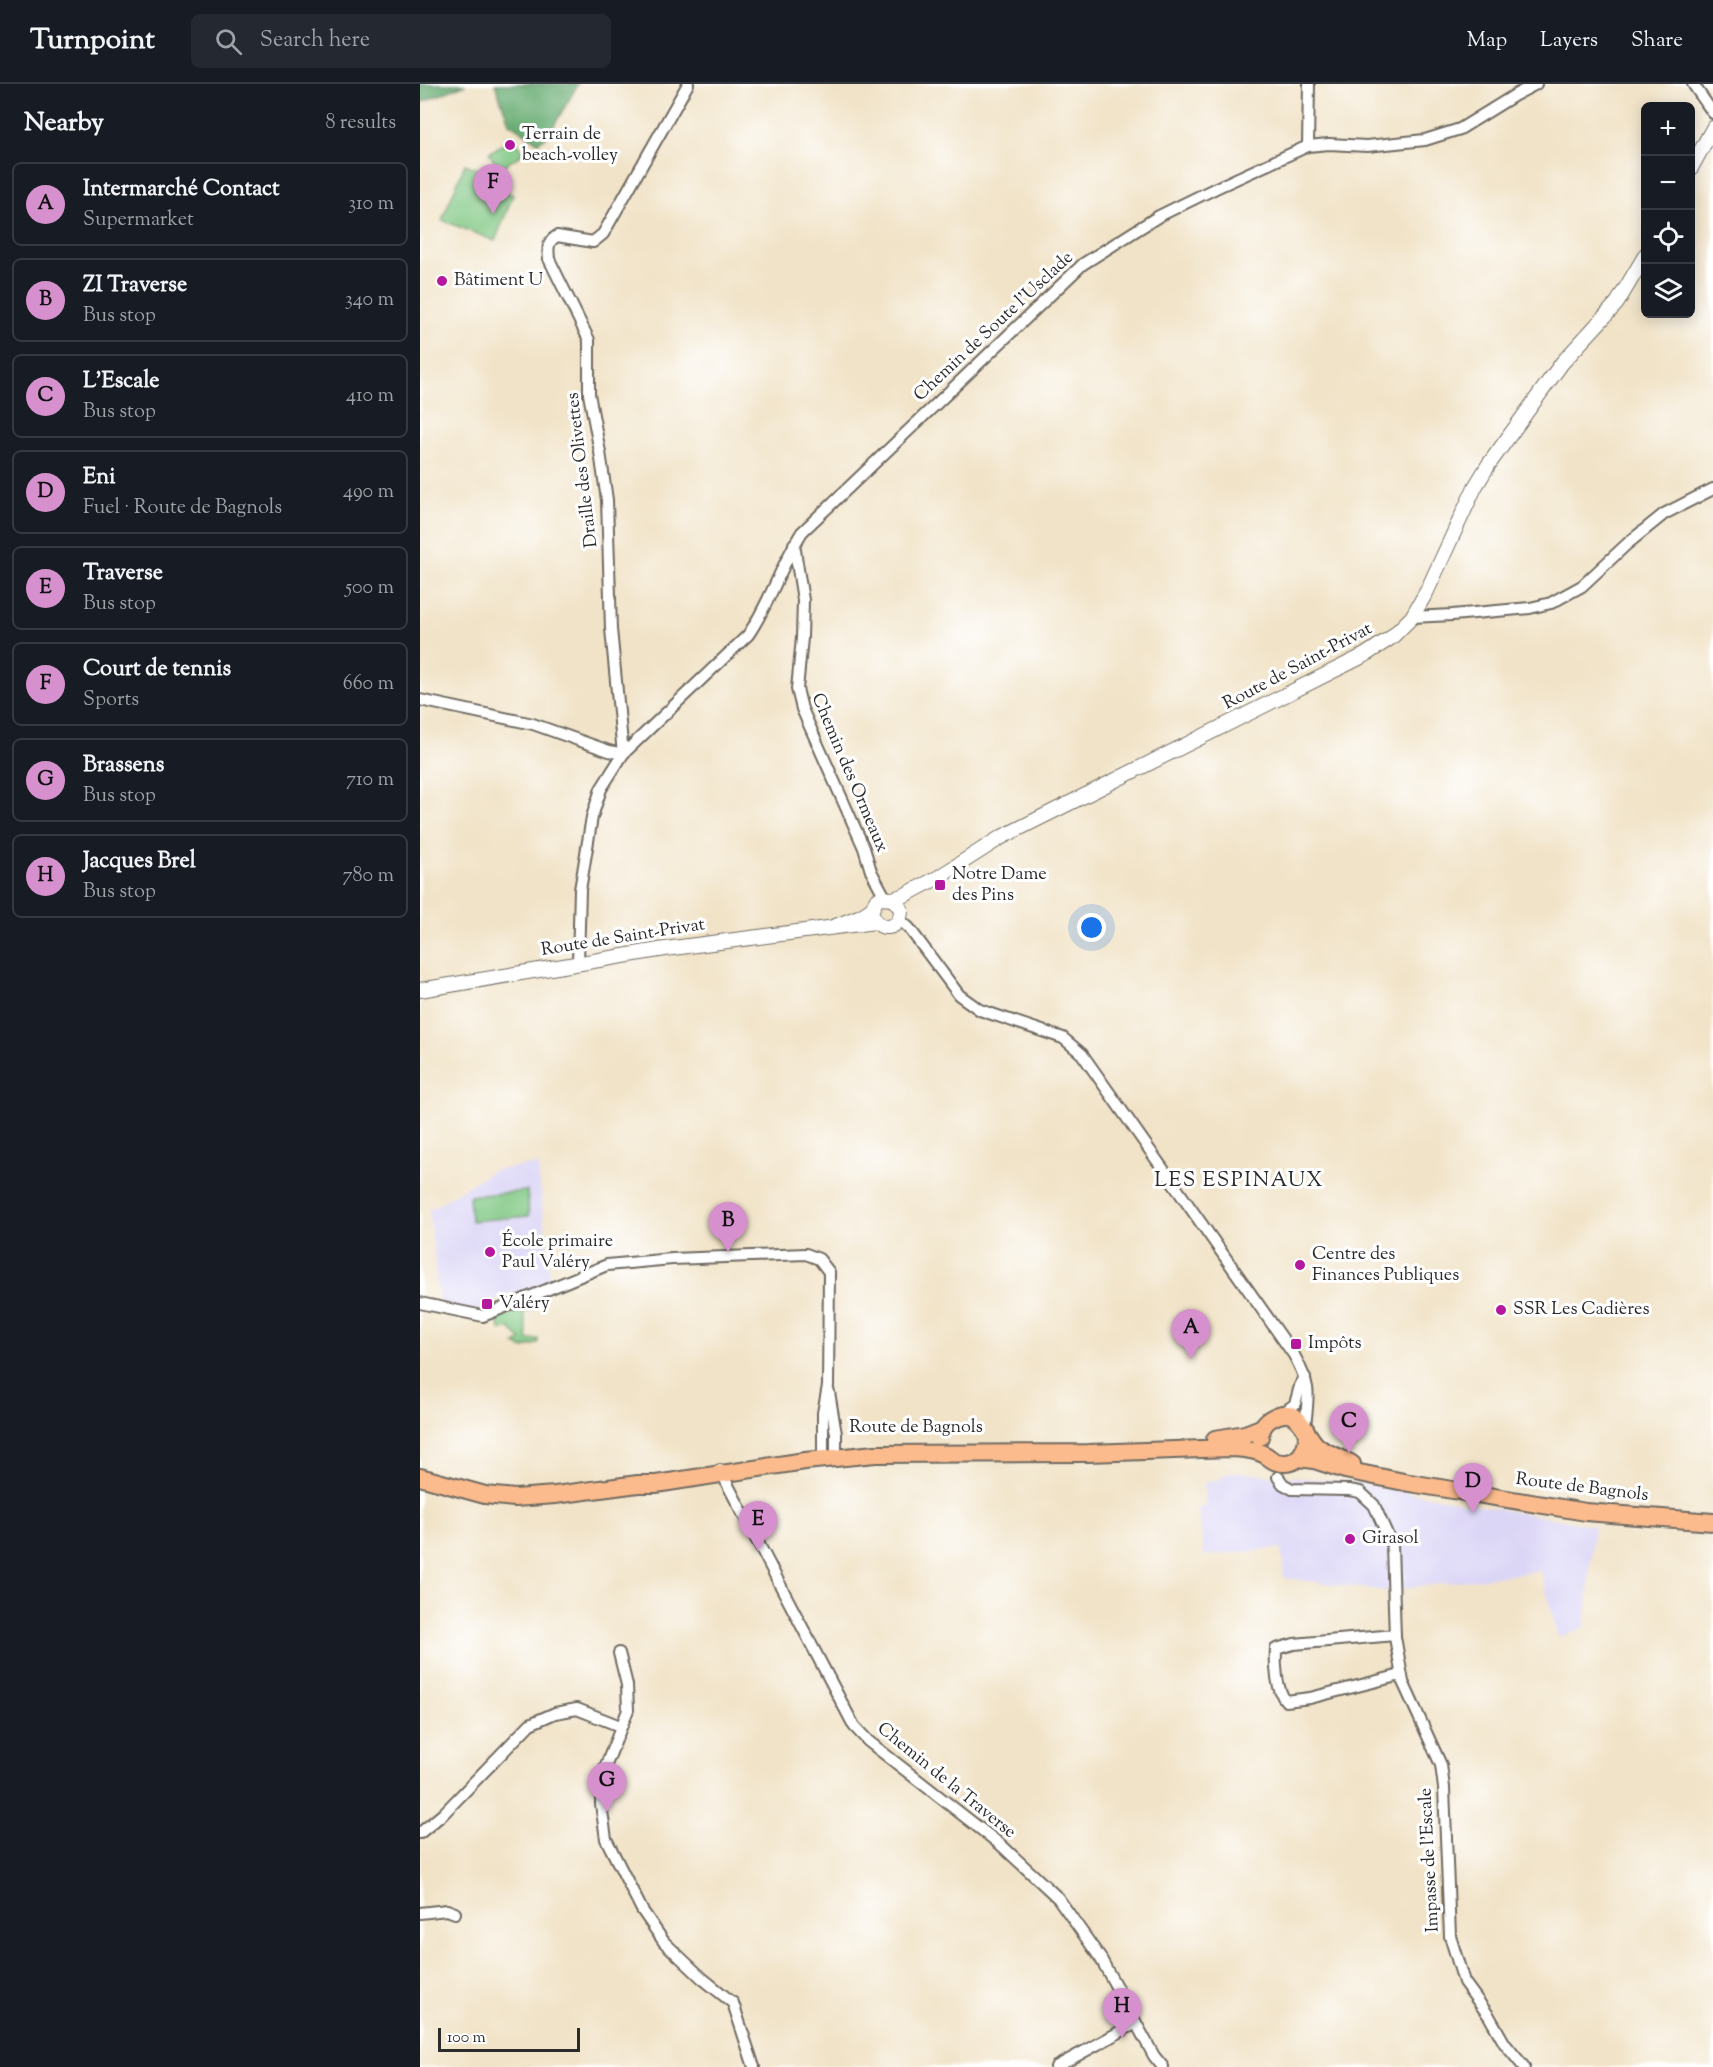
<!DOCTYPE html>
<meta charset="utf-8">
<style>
body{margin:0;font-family:"Sorts Mill Goudy",serif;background:#242831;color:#f1f3f6}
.controls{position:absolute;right:18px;top:18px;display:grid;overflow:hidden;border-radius:9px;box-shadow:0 3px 15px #0003}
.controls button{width:54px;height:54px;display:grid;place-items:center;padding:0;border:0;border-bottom:2px solid #363941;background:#171b24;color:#f1f3f6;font:30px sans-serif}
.scale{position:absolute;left:18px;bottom:15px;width:142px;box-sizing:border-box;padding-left:6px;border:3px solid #2b2b2b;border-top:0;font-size:16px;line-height:21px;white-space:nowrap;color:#2b2b2b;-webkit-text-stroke:4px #fff;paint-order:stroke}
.you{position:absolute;left:672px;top:844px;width:21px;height:21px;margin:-15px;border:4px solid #fff;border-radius:50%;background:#1a73e8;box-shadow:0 0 0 9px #1a73e833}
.badge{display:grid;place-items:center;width:39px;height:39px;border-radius:50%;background:#d690ce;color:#111;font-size:20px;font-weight:700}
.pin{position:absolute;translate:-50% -50px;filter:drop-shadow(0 2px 3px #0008)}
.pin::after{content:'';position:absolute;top:32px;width:21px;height:18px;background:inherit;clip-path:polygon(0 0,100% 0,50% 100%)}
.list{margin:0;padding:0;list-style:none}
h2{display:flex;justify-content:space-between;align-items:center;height:78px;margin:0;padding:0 24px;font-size:26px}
h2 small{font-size:20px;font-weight:400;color:#9ea1a6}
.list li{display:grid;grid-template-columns:39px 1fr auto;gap:18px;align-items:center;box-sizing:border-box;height:84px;margin:0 12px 12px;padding:0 12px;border:2px solid #363941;border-radius:9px}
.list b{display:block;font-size:22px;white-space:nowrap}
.list p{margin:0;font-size:20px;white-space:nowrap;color:#9ea1a6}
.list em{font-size:20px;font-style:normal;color:#9ea1a6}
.icon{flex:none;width:33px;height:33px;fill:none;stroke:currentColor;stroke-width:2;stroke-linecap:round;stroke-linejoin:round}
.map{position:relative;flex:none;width:1293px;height:1983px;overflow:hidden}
header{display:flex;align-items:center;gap:36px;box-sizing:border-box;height:84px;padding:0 30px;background:#171b24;border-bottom:2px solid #363941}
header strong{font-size:28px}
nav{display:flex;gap:33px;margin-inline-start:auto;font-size:21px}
.search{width:420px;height:54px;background:#242831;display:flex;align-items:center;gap:15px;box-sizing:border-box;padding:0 21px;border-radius:9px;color:#9ea1a6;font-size:22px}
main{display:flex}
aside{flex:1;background:#171b24}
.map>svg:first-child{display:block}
.built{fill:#dcd6f6}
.green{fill:#81c884;stroke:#567a58;stroke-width:1.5}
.forest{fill:#68ac72;stroke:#4a6c4e;stroke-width:1.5}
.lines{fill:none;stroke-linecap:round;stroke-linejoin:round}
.minor-casing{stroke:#706b62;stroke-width:14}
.tertiary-casing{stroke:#706b62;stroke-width:16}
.primary-casing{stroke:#706b62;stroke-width:20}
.minor{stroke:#fff;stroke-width:10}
.tertiary{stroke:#fff;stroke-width:14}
.primary{stroke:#fbbb8d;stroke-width:16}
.poi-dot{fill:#b5179e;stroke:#fff;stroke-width:2}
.labels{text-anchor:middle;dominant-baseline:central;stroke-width:6;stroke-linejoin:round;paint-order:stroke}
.poi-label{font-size:18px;fill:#2b2b2b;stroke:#fff;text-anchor:start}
.street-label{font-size:18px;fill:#2b2b2b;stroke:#fff}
.quarter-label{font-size:21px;letter-spacing:1.5px;fill:#2b2b2b;stroke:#fff}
</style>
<header>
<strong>Turnpoint</strong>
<div class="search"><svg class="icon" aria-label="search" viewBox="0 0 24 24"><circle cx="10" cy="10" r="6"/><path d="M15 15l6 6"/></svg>Search here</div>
<nav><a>Map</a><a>Layers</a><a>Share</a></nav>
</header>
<main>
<aside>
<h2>Nearby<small>8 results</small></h2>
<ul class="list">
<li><span class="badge">A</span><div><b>Intermarché Contact</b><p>Supermarket</p></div><em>310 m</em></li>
<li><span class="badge">B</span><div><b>ZI Traverse</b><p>Bus stop</p></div><em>340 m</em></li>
<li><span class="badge">C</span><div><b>L'Escale</b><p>Bus stop</p></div><em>410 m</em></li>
<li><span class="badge">D</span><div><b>Eni</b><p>Fuel · Route de Bagnols</p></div><em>490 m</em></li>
<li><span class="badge">E</span><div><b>Traverse</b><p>Bus stop</p></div><em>500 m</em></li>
<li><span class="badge">F</span><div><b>Court de tennis</b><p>Sports</p></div><em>660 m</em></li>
<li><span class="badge">G</span><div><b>Brassens</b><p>Bus stop</p></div><em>710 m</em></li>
<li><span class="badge">H</span><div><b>Jacques Brel</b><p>Bus stop</p></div><em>780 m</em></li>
</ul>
</aside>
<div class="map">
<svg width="1293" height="1983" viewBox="0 0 1293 1983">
<rect width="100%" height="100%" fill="#fff"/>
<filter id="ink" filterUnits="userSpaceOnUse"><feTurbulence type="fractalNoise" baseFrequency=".0167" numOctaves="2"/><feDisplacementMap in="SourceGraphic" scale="12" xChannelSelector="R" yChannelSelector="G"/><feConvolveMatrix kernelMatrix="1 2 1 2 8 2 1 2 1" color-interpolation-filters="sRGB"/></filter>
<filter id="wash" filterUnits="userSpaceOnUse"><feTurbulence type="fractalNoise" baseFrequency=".008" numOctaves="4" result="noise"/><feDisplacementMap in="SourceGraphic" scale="24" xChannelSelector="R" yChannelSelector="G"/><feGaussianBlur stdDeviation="1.35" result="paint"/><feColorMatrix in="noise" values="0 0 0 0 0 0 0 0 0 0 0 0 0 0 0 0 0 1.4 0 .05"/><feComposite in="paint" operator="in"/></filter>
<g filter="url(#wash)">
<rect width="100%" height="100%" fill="#f1e3c7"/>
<g class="built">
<polygon points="118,1080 130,1197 108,1207 92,1209 64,1221 61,1226 55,1225 54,1227 19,1218 9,1126 74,1086"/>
<polygon points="809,1388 930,1398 1174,1442 1165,1543 1138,1553 1121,1487 965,1507 864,1494 861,1464 784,1472 778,1423 786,1422 784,1402 785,1398 798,1396"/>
</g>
<g class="green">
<polygon points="94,53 104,69 79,85 69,69"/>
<polygon points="45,80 76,93 72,102 93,111 75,157 22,136"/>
<polygon points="107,1107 109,1132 51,1137 49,1112"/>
<polygon points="104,1221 109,1221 112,1225 104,1228 108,1256 118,1255 118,1259 103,1265 95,1260 102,1256 89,1244 81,1247 78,1238 79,1234"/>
</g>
<g class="forest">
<polygon points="0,0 46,0 0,19"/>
<polygon points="75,0 158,0 128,52 118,58 89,39"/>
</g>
</g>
<g filter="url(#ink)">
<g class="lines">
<defs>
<g id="minor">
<polyline points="1273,0 1293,29"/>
<polyline points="888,62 889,0"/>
<polyline points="374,460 383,516 382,554 377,605 382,625 444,764 451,787 465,813"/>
<polyline points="992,533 1032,531 1110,524 1131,519 1162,502 1207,460 1244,430 1293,405"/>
<path d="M0,616L113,640L189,667L203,670L328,551C350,519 361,481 382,448L663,180L739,132L796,104L888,62L909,60L947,62L1005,56L1040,45L1095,11L1116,0"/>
<path d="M480,836L489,844L539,911L560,926L643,954L662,970L874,1271C891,1303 889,1308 885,1342"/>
<path d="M158,878L160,806L172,733L181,705L203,670L191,545L187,416L180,368L169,310V256L129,175C128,164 127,158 137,152L173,158L183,150L268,0"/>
<polyline points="0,1219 63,1232 187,1181 252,1175 386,1170 399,1175 409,1188 408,1302 403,1329 403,1375"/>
<polyline points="409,1308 416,1350 416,1373"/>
<polyline points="862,1330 875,1320 880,1302 885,1293"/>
<polyline points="300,1386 434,1642 448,1657 581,1761 638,1814 681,1875 734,1972 743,1983"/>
<polyline points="858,1393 863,1400 872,1405 929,1406 940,1408 954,1421 972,1461 975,1553 983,1598 1021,1681 1024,1704 1030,1852 1044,1898 1069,1932 1085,1960 1104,1983"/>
<path d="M975,1551L874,1560L856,1565C855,1580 856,1606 866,1617L890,1614L981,1591"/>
<polyline points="199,1569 207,1601 208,1626 182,1691 181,1720 186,1755 222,1826 244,1858 282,1894 313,1919 334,1983"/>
<polyline points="0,1749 23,1730 110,1640 135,1629 157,1625 200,1642"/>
<polyline points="0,1829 27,1826 35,1829"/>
<polyline points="636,1983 716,1939"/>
</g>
<g id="tertiary">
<polyline points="1270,86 1293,44"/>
<path d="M452,830C458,850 482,846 481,825L473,815"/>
<polyline points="413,843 441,832 452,825 456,817 460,814 473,815 485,811 519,793 580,754 945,571 972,553 992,533 1007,507 1055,403 1069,380 1142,279 1197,219 1226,170"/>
<polyline points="0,906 245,865 455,838"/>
</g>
<g id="primary">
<path d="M840,1353C841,1345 844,1338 852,1334C880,1318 884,1352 898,1363C908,1370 921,1374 932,1380"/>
<polyline points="795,1355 825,1350 843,1343"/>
<polyline points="879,1374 894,1376 925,1386 984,1398 1166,1428 1293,1438"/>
<path d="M0,1393L65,1411L95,1414L135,1411L218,1400H236L385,1377L455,1370L668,1369L811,1364C823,1365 835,1365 845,1371C849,1373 852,1377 857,1378C878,1384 890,1364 886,1346"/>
</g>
</defs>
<use href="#minor" class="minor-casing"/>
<use href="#tertiary" class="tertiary-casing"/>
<use href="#primary" class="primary-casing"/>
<use href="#minor" class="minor"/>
<use href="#tertiary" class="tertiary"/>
<use href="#primary" class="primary"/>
</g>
</g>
<g class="poi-dot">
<circle cx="90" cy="61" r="6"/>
<circle cx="22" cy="197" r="6"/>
<rect x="514" y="795" width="12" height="12" rx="3"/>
<circle cx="70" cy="1168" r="6"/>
<circle cx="880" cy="1181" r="6"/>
<rect x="61" y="1214" width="12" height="12" rx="3"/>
<circle cx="1081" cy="1226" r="6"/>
<rect x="870" y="1254" width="12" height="12" rx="3"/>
<circle cx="930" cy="1455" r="6"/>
</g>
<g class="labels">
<g class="poi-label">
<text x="102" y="51">Terrain de<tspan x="102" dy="21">beach-volley</tspan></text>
<text x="34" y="197">Bâtiment U</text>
<text x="532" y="791">Notre Dame<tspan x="532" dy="21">des Pins</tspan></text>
<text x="82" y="1158">École primaire<tspan x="82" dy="21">Paul Valéry</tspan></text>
<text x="892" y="1171">Centre des<tspan x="892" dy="21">Finances Publiques</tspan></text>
<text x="79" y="1220">Valéry</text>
<text x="1093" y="1226">SSR Les Cadières</text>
<text x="888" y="1260">Impôts</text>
<text x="942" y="1455">Girasol</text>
</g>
<g class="street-label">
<text transform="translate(574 243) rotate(-43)">Chemin de Soute l'Usclade</text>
<text transform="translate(163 386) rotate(-97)">Draille des Olivettes</text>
<text transform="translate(878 583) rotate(-28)">Route de Saint-Privat</text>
<text transform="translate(429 689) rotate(67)">Chemin des Ormeaux</text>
<text transform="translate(203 854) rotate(-9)">Route de Saint-Privat</text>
<text x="496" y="1344">Route de Bagnols</text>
<text transform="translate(1162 1404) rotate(7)">Route de Bagnols</text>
<text transform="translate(526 1697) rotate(39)">Chemin de la Traverse</text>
<text transform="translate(1010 1776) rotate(-93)">Impasse de l'Escale</text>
</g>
<g class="quarter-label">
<text x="819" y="1097">LES ESPINAUX</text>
</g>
</g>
</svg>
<div class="controls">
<button>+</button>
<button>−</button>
<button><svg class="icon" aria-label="locate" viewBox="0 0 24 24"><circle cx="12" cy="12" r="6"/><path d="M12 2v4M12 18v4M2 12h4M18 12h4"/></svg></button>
<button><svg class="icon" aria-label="layers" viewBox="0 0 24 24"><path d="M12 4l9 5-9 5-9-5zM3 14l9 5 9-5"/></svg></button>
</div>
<div class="scale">100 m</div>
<div class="you"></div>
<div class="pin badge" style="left:771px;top:1275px">A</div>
<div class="pin badge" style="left:308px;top:1168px">B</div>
<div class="pin badge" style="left:929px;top:1369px">C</div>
<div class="pin badge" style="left:1053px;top:1429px">D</div>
<div class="pin badge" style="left:338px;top:1467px">E</div>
<div class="pin badge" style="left:73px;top:130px">F</div>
<div class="pin badge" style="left:187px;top:1728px">G</div>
<div class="pin badge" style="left:702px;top:1954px">H</div>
</div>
</main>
